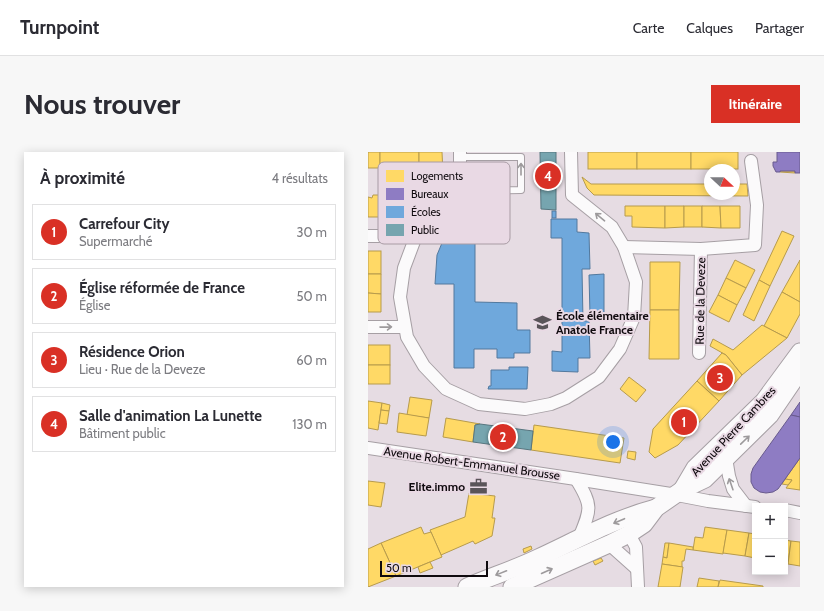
<!DOCTYPE html>
<html lang="fr">
<meta charset="utf-8">
<style>
body{margin:0;font-family:Cabin,sans-serif;background:#f7f7f7;color:#2b2b33}
.controls{position:absolute;right:12px;bottom:12px;display:grid;overflow:hidden;border-radius:0px;box-shadow:0 2px 10px #0003}
.controls button{width:36px;height:36px;display:grid;place-items:center;padding:0;border:0;border-bottom:1px solid #e1e1e2;background:#fff;color:#2b2b33;font:20px sans-serif}
.compass{position:absolute;left:336px;top:12px;width:36px;height:36px;border-radius:50%;background:#fff;box-shadow:0 2px 10px #0003;rotate:112deg}
.scale{position:absolute;left:12px;bottom:10px;width:108px;box-sizing:border-box;padding-left:4px;border:2px solid #0f0a0e;border-top:0;font-size:11px;line-height:14px;white-space:nowrap;color:#0f0a0e;-webkit-text-stroke:3px #e9d9e4;paint-order:stroke}
.you{position:absolute;left:245px;top:290px;width:14px;height:14px;margin:-10px;border:3px solid #fff;border-radius:50%;background:#1a73e8;box-shadow:0 0 0 6px #1a73e833}
.badge{display:grid;place-items:center;width:26px;height:26px;border-radius:50%;background:#d93025;color:#fff;font-size:13px;font-weight:700}
.pin{position:absolute;translate:-50% -50%;border:2px solid #fff;box-shadow:0 1px 4px #0006}
.list{margin:0;padding:0;list-style:none}
h2{display:flex;justify-content:space-between;align-items:center;height:52px;margin:0;padding:0 16px;font-size:17px}
h2 small{font-size:13px;font-weight:400;color:#7c7c81}
.list li{display:grid;grid-template-columns:26px 1fr auto;gap:12px;align-items:center;box-sizing:border-box;height:56px;margin:0 8px 8px;padding:0 8px;border:1px solid #e1e1e2;border-radius:0px}
.list b{display:block;font-size:15px;white-space:nowrap}
.list p{margin:0;font-size:13px;white-space:nowrap;color:#7c7c81}
.list em{font-size:13px;font-style:normal;color:#7c7c81}
.map{position:relative;flex:none;width:432px;height:435px;overflow:hidden;border-radius:0px}
header{display:flex;align-items:center;gap:24px;box-sizing:border-box;height:56px;padding:0 20px;background:#fff;border-bottom:1px solid #e1e1e2}
header strong{font-size:19px}
nav{display:flex;gap:22px;margin-inline-start:auto;font-size:14px}
.intro{display:flex;align-items:center;justify-content:space-between;box-sizing:border-box;height:96px;padding:0 24px}
h1{margin:0;font-size:28px}
.button{padding:10px 18px;border-radius:0px;background:#d93025;color:#fff;font-size:14px;font-weight:700}
main{display:flex;gap:24px;padding:0 24px}
aside{flex:1;background:#fff;border-radius:0px;box-shadow:0 2px 10px #0003}
.map>svg:first-child{display:block}
.homes{fill:#ffd966;stroke:#b79b4c}
.offices{fill:#8e7cc3;stroke:#685a8d}
.schools{fill:#6fa8dc;stroke:#52799e}
.public{fill:#76a5af;stroke:#57767f}
.lines{fill:none;stroke-linecap:round;stroke-linejoin:round}
.lane-casing{stroke:#a69fa4;stroke-width:8}
.street-casing{stroke:#a69fa4;stroke-width:14}
.secondary-casing{stroke:#a69fa4;stroke-width:19}
.lane{stroke:#fbfafb;stroke-width:6}
.street{stroke:#fbfafb;stroke-width:12}
.secondary{stroke:#fbfafb;stroke-width:17}
.oneway{stroke:#9d9a9c}
.labels{text-anchor:middle;dominant-baseline:central;stroke-width:4;stroke-linejoin:round;paint-order:stroke}
.street-label{font-size:12px;fill:#0f0a0e;stroke:#e9d9e4}
.poi-label{font-size:12px;font-weight:bold;fill:#0f0a0e;stroke:#e9d9e4;text-anchor:start}
.key{fill:#e9d9e4;stroke:#a89ba4;stroke-width:1}
.key-label{font-size:11px;fill:#0f0a0e}
</style>
<header>
<strong>Turnpoint</strong>
<nav><a>Carte</a><a>Calques</a><a>Partager</a></nav>
</header>
<div class="intro"><h1>Nous trouver</h1><a class="button">Itinéraire</a></div>
<main>
<aside>
<h2>À proximité<small>4 résultats</small></h2>
<ul class="list">
<li><span class="badge">1</span><div><b>Carrefour City</b><p>Supermarché</p></div><em>30 m</em></li>
<li><span class="badge">2</span><div><b>Église réformée de France</b><p>Église</p></div><em>50 m</em></li>
<li><span class="badge">3</span><div><b>Résidence Orion</b><p>Lieu · Rue de la Deveze</p></div><em>60 m</em></li>
<li><span class="badge">4</span><div><b>Salle d'animation La Lunette</b><p>Bâtiment public</p></div><em>130 m</em></li>
</ul>
</aside>
<div class="map">
<svg width="432" height="435" viewBox="0 0 432 435">
<rect width="100%" height="100%" fill="#e6dce3"/>
<g class="homes">
<rect x="0" y="0" width="12" height="16"/>
<polygon points="12,0 51,0 51,14 12,13"/>
<polygon points="51,0 74,0 75,21 62,21 61,18 51,18"/>
<rect x="220" y="0" width="49" height="17"/>
<rect x="269" y="0" width="54" height="17"/>
<rect x="323" y="0" width="47" height="17"/>
<polygon points="412,19 427,19 427,21 412,20"/>
<polygon points="214,25 223,32 342,32 342,42 366,42 366,32 379,32 380,44 226,43 219,36"/>
<polygon points="5,43 14,43 14,65 0,65 0,45 4,46"/>
<polygon points="257,54 297,54 297,76 264,75 264,64 257,64"/>
<polygon points="297,54 316,54 316,75 297,76"/>
<rect x="316" y="54" width="18" height="21"/>
<polygon points="334,54 352,54 353,76 334,75"/>
<polygon points="352,54 372,54 372,76 353,76"/>
<polygon points="414,79 426,84 402,134 391,128"/>
<rect x="0" y="99" width="13" height="23"/>
<polygon points="367,108 387,118 378,136 358,126"/>
<polygon points="432,108 432,150 414,140"/>
<polygon points="282,110 312,110 311,158 282,158"/>
<polygon points="0,122 13,122 13,142 0,141"/>
<polygon points="358,126 378,136 369,153 350,143"/>
<polygon points="391,128 402,134 386,169 375,163"/>
<polygon points="414,140 432,150 432,162 419,186 396,174"/>
<polygon points="0,141 13,142 13,160 0,160"/>
<polygon points="350,143 369,153 361,170 341,160"/>
<polygon points="282,158 311,158 311,207 281,207"/>
<polygon points="394,173 419,186 374,223 358,203 342,194 345,187 365,198"/>
<rect x="0" y="193" width="22" height="20"/>
<polygon points="354,201 358,203 374,223 351,249 329,229"/>
<rect x="0" y="213" width="22" height="19"/>
<polygon points="261,225 278,238 268,250 252,237"/>
<polygon points="329,229 351,249 310,293 287,306 281,300 285,277"/>
<polygon points="42,245 64,248 61,266 39,263"/>
<polygon points="0,249 14,251 10,278 0,276"/>
<polygon points="14,251 22,253 21,259 13,258"/>
<polygon points="13,258 21,259 19,272 11,271"/>
<polygon points="31,261 61,266 58,284 29,280"/>
<polygon points="78,266 112,272 107,273 105,290 75,285"/>
<polygon points="166,273 256,286 252,311 163,298"/>
<polygon points="260,299 268,300 267,308 259,306"/>
<polygon points="432,306 432,338 418,336 424,328 417,327"/>
<polygon points="417,327 424,328 420,333 414,332"/>
<polygon points="0,329 17,331 13,355 0,353"/>
<polygon points="101,341 127,344 124,366 127,366 124,384 107,392 105,389 73,403 62,378 97,365"/>
<polygon points="53,375 56,382 63,380 74,405 28,424 13,391"/>
<polygon points="337,375 359,378 355,402 325,398 327,385 335,386"/>
<polygon points="359,378 381,381 377,404 355,401"/>
<polygon points="381,381 387,382 387,406 377,404"/>
<polygon points="417,388 423,389 420,412 417,412"/>
<polygon points="423,389 432,390 432,414 420,412"/>
<polygon points="13,391 28,424 0,435 0,397"/>
<polygon points="297,391 301,391 299,406 295,405"/>
<polygon points="301,391 325,395 325,398 318,397 316,409 314,409 314,415 294,412 295,405 299,406"/>
<polygon points="163,394 164,397 156,401 155,397"/>
<polygon points="233,406 235,409 227,413 225,409"/>
<polygon points="62,410 65,416 52,421 50,415"/>
<polygon points="294,412 315,415 312,435 290,435"/>
<polygon points="331,426 351,429 350,435 329,435"/>
<polygon points="352,428 395,434 395,435 350,435"/>
</g>
<g class="offices">
<polygon points="409,0 432,0 432,21 427,21 427,19 412,19 412,20 408,20 405,14 405,10 409,10"/>
<polygon points="432,250 432,265 423,263"/>
<polygon points="423,263 432,265 432,306 410,337 405,340 398,341 392,340 386,336 383,330 383,322 385,316"/>
</g>
<g class="schools">
<rect x="184" y="59" width="4" height="7"/>
<polygon points="107,64 107,150 149,151 149,178 162,178 162,201 146,201 146,206 129,206 129,197 106,197 106,216 86,216 86,132 67,132 69,103 74,91 81,79 93,70"/>
<polygon points="183,67 209,67 209,80 221,81 222,117 214,117 215,169 221,169 222,206 210,206 210,220 184,219 184,199 194,200 194,86 183,86"/>
<polygon points="236,122 236,163 222,163 221,123"/>
<polygon points="141,215 160,215 159,237 120,237 121,234 123,234 123,218 141,218"/>
</g>
<g class="public">
<polygon points="172,0 188,0 188,58 173,57"/>
<polygon points="112,272 165,279 163,298 105,290 107,273"/>
</g>
<g class="lines">
<defs>
<polyline id="lane" points="92,5 153,5 153,38 92,39"/>
<g id="street">
<polyline points="92,0 92,39 66,61 48,84 36,116 32,145 39,185 56,214 78,237 111,252 157,257 183,252 198,246 231,225 252,197 266,165 268,130 256,95 244,75 204,43 203,0"/>
<polyline points="0,84 48,84"/>
<polyline points="256,95 333,97 387,93 389,53 383,9"/>
<polyline points="0,175 36,175"/>
<polyline points="331,201 333,97"/>
<polyline points="0,296 208,327 309,343 340,349 387,355"/>
<polyline points="358,306 361,324 365,337 378,354"/>
<path d="M208,327C225,354 223,357 211,386"/>
<polyline points="417,358 432,361"/>
<polyline points="261,382 268,395 270,435"/>
<polyline points="241,392 269,417"/>
</g>
<g id="secondary">
<polyline points="314,338 327,316 396,249 432,200"/>
<path d="M99,435C122,425 147,417 170,406C209,388 246,367 288,356"/>
<polyline points="144,435 241,392 261,382 276,372 288,356 314,338 337,327 402,263 432,219"/>
</g>
</defs>
<use href="#lane" class="lane-casing"/>
<use href="#street" class="street-casing"/>
<use href="#secondary" class="secondary-casing"/>
<use href="#lane" class="lane"/>
<use href="#street" class="street"/>
<use href="#secondary" class="secondary"/>
</g>
<defs><path id="oneway-shaft" d="M-6 0H5M1.5-3L5.5 0L1.5 3" fill="none" stroke-width="1.6" stroke-linecap="round" stroke-linejoin="round"/></defs>
<g class="oneway">
<use href="#oneway-shaft" transform="translate(153 17) rotate(-90)"/>
<use href="#oneway-shaft" transform="translate(232 65) rotate(-140)"/>
<use href="#oneway-shaft" transform="translate(18 175) rotate(-1)"/>
<use href="#oneway-shaft" transform="translate(377 288) rotate(-44)"/>
<use href="#oneway-shaft" transform="translate(363 332) rotate(-109)"/>
<use href="#oneway-shaft" transform="translate(251 369) rotate(157)"/>
<use href="#oneway-shaft" transform="translate(179 419) rotate(-24)"/>
<use href="#oneway-shaft" transform="translate(133 421) rotate(158)"/>
</g>
<defs>
<symbol id="school-bare" viewBox="-9 -9 18 18"><path d="M0-5L7-2L0 1L-7-2ZM-4 1L0 2.5L4 1V4Q0 6-4 4Z" fill="#5a5459" stroke="#e9d9e4" stroke-width="2.5" paint-order="stroke"/></symbol>
<symbol id="office-bare" viewBox="-9 -9 18 18"><path d="M-6-3h4V-5.5h4V-3h4V5H-6ZM-1-4.5V-3h2v-1.5ZM-6 0V1H6V0Z" fill="#5a5459" stroke="#e9d9e4" stroke-width="2.5" paint-order="stroke"/></symbol>
</defs>
<g fill-rule="evenodd">
<use href="#school-bare" x="162" y="158" width="25" height="25"/>
<use href="#office-bare" x="98" y="322" width="25" height="25"/>
</g>
<g class="labels">
<g class="street-label">
<text transform="translate(332 149) rotate(-89)">Rue de la Deveze</text>
<text transform="translate(365 279) rotate(-47)">Avenue Pierre Cambres</text>
<text transform="translate(104 311) rotate(8)">Avenue Robert-Emmanuel Brousse</text>
</g>
<g class="poi-label">
<text x="188" y="163">École élémentaire<tspan x="188" dy="14">Anatole France</tspan></text>
<text x="97" y="334" text-anchor="end">Elite.immo</text>
</g>
</g>
<rect x="10" y="10" width="132" height="82" rx="6" class="key"/>
<rect x="18" y="18" width="18" height="12" fill="#ffd966"/>
<rect x="18" y="36" width="18" height="12" fill="#8e7cc3"/>
<rect x="18" y="54" width="18" height="12" fill="#6fa8dc"/>
<rect x="18" y="72" width="18" height="12" fill="#76a5af"/>
<g class="key-label">
<text x="43" y="28">Logements</text>
<text x="43" y="46">Bureaux</text>
<text x="43" y="64">Écoles</text>
<text x="43" y="82">Public</text>
</g>
</svg>
<div class="controls">
<button>+</button>
<button>−</button>
</div>
<svg class="compass" viewBox="-18 -18 36 36"><path d="M0-13l5 13h-10z" fill="#e53935"/><path d="M0 13l5-13h-10z" fill="#7c7c81"/></svg>
<div class="scale">50 m</div>
<div class="you"></div>
<div class="pin badge" style="left:316px;top:270px">1</div>
<div class="pin badge" style="left:135px;top:285px">2</div>
<div class="pin badge" style="left:352px;top:226px">3</div>
<div class="pin badge" style="left:180px;top:24px">4</div>
</div>
</main>
